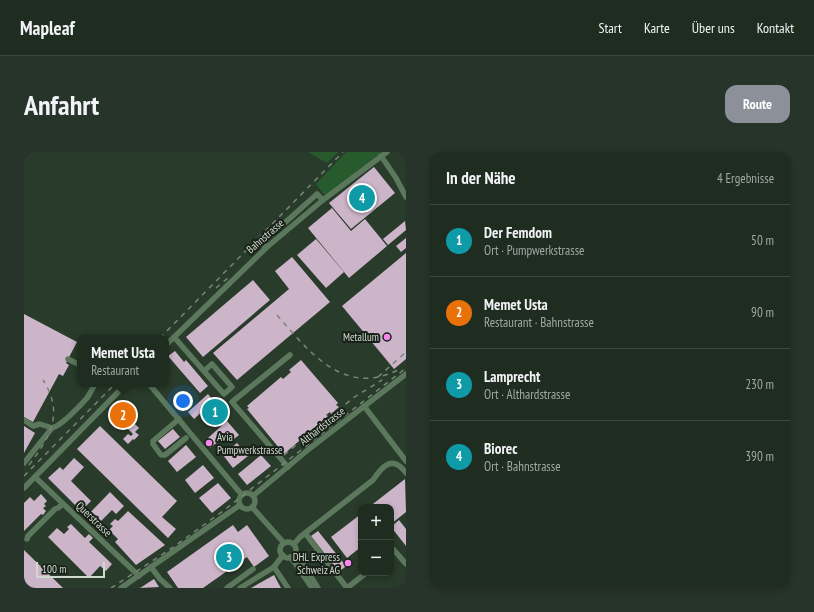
<!DOCTYPE html>
<html lang="de">
<meta charset="utf-8">
<style>
body{margin:0;font-family:"PT Sans Narrow",sans-serif;background:#273429;color:#f1f3f6}
.controls{position:absolute;right:12px;bottom:12px;display:grid;overflow:hidden;border-radius:8px;box-shadow:0 2px 6px #0003}
.controls button{width:36px;height:36px;display:grid;place-items:center;padding:0;border:0;border-bottom:1px solid #3c483e;background:#1f2c20;color:#f1f3f6;font:20px sans-serif}
.scale{position:absolute;left:12px;bottom:10px;width:69px;box-sizing:border-box;padding-left:4px;border:2px solid #d0dbd0;border-top:0;font-size:11px;line-height:14px;white-space:nowrap;color:#d0dbd0;-webkit-text-stroke:3px #182018;paint-order:stroke}
.you{position:absolute;left:159px;top:249px;width:14px;height:14px;margin:-10px;border:3px solid #fff;border-radius:50%;background:#1a73e8;box-shadow:0 0 0 6px #1a73e833}
.badge{display:grid;place-items:center;width:26px;height:26px;border-radius:50%;background:#8c9099;color:#fff;font-size:13px;font-weight:700}
.pin{position:absolute;translate:-50% -50%;border:2px solid #fff;box-shadow:0 1px 4px #0006}
.popup{position:absolute;left:53px;top:183px;width:92px;height:52px;box-sizing:border-box;display:grid;place-content:center;border-radius:8px;background:#1f2c20;filter:drop-shadow(0 1px 3px #0005);font-size:13px;white-space:nowrap;color:#a1a7a5}
.popup b{font-size:15px;color:#f1f3f6}
.popup::after{content:'';position:absolute;left:50%;top:100%;margin-left:-8px;border:8px solid transparent;border-top-color:#1f2c20}
.list{margin:0;padding:0;list-style:none}
h2{display:flex;justify-content:space-between;align-items:center;height:52px;margin:0;padding:0 16px;font-size:17px}
h2 small{font-size:13px;font-weight:400;color:#a1a7a5}
.list li{display:grid;grid-template-columns:26px 1fr auto;gap:12px;align-items:center;box-sizing:border-box;height:72px;padding:0 16px;border-top:1px solid #3c483e}
.list b{display:block;font-size:15px;white-space:nowrap}
.list p{margin:0;font-size:13px;white-space:nowrap;color:#a1a7a5}
.list em{font-size:13px;font-style:normal;color:#a1a7a5}
.map{position:relative;flex:none;width:382px;height:436px;overflow:hidden;border-radius:12px}
header{display:flex;align-items:center;gap:24px;box-sizing:border-box;height:56px;padding:0 20px;background:#1f2c20;border-bottom:1px solid #3c483e}
header strong{font-size:19px}
nav{display:flex;gap:22px;margin-inline-start:auto;font-size:14px}
.intro{display:flex;align-items:center;justify-content:space-between;box-sizing:border-box;height:96px;padding:0 24px}
h1{margin:0;font-size:28px}
.button{padding:10px 18px;border-radius:12px;background:#8c9099;color:#fff;font-size:14px;font-weight:700}
main{display:flex;gap:24px;padding:0 24px}
aside{flex:1;background:#1f2c20;border-radius:12px;box-shadow:0 2px 6px #0003}
.map>svg:first-child{display:block}
.green{fill:#275a2d}
.building{fill:#cdb5c9}
.lines{fill:none;stroke-linecap:round;stroke-linejoin:round}
.minor{stroke:#5b785c;stroke-width:5.5}
.rail{stroke:#788678;stroke-width:1.5;stroke-dasharray:5 5;stroke-linecap:butt}
.poi-dot{fill:#f688ec;stroke:#182018;stroke-width:1.5}
.labels{text-anchor:middle;dominant-baseline:central;stroke-width:4;stroke-linejoin:round;paint-order:stroke}
.street-label{font-size:11px;fill:#d0dbd0;stroke:#182018}
.poi-label{font-size:11px;fill:#d0dbd0;stroke:#182018;text-anchor:end}
</style>
<header>
<strong>Mapleaf</strong>
<nav><a>Start</a><a>Karte</a><a>Über uns</a><a>Kontakt</a></nav>
</header>
<div class="intro"><h1>Anfahrt</h1><a class="button">Route</a></div>
<main>
<div class="map">
<svg width="382" height="436" viewBox="0 0 382 436">
<rect width="100%" height="100%" fill="#293b2a"/>
<g class="green">
<polygon points="284,0 314,0 303,11"/>
<polygon points="322,0 358,0 301,44 292,32"/>
</g>
<g class="building">
<polygon points="350,15 371,41 327,77 305,51"/>
<polygon points="308,56 327,79 341,67 363,94 325,126 284,76"/>
<polygon points="381,69 382,78 364,93 359,87"/>
<polygon points="382,86 382,96 377,100 372,94"/>
<polygon points="292,87 320,120 302,136 273,103"/>
<polygon points="382,101 382,207 370,217 318,154"/>
<polygon points="268,105 306,150 213,228 189,201 265,137 251,119"/>
<polygon points="229,128 246,148 179,205 162,185"/>
<polygon points="0,162 53,190 42,211 45,213 39,224 35,222 9,270 0,265"/>
<polygon points="151,199 160,210 162,208 184,234 176,241 144,204"/>
<polygon points="277,208 314,251 312,253 315,255 307,262 306,260 302,263 304,264 260,302 223,257 225,256 223,254 257,225 259,227 267,220 265,218"/>
<polygon points="184,242 200,262 191,270 181,257 170,267 164,260"/>
<polygon points="94,256 115,276 111,280 115,283 110,288 109,287 104,292 99,287 104,282 107,284 109,282 101,274 100,276 88,262"/>
<polygon points="203,269 215,283 205,291 200,285 186,296 181,290 185,287 184,286"/>
<polygon points="0,274 11,281 0,301"/>
<polygon points="76,274 153,349 138,365 152,377 144,386 53,297"/>
<polygon points="149,277 156,285 141,297 134,289"/>
<polygon points="213,291 224,304 209,316 199,303"/>
<polygon points="162,293 172,305 153,320 144,309"/>
<polygon points="237,303 247,314 223,333 214,322"/>
<polygon points="50,306 60,315 47,329 67,349 57,359 24,326 36,315 39,318"/>
<polygon points="179,313 190,326 171,341 161,328"/>
<polygon points="381,327 382,360 367,372 367,355 345,355"/>
<polygon points="194,331 207,346 188,361 175,346"/>
<polygon points="86,340 100,354 92,362 88,358 73,373 68,367 66,368 62,365"/>
<polygon points="17,342 23,349 20,352 22,354 19,356 22,359 19,363 17,362 0,379 0,351 6,345 10,349"/>
<polygon points="104,359 141,393 112,413 91,390 94,387 85,378 89,374 86,372 91,367 94,369"/>
<polygon points="337,362 337,395 323,406 307,385"/>
<polygon points="375,368 382,377 382,394 367,375"/>
<polygon points="47,372 61,386 65,382 69,386 65,390 88,412 82,419 76,414 65,426 24,385 33,376 40,382 45,377 43,375"/>
<polygon points="209,373 214,380 223,373 245,404 230,415 223,405 179,436 154,436 143,420"/>
<polygon points="294,379 322,414 315,420 287,384"/>
<polygon points="0,398 39,436 0,436"/>
<polygon points="250,423 257,436 227,436"/>
<polygon points="130,427 135,435 116,436"/>
</g>
<g class="lines">
<g class="minor">
<polyline points="357,4 372,26 382,45"/>
<polyline points="243,95 237,92 293,42 299,48"/>
<polyline points="150,185 200,242 208,235 188,212 180,219"/>
<polyline points="142,193 243,95 299,48 363,0"/>
<polyline points="44,207 56,213"/>
<polyline points="125,232 218,343"/>
<polyline points="340,254 382,309"/>
<polyline points="155,267 129,289 129,292 137,303 141,303 162,286"/>
<polyline points="0,268 9,274 16,272 28,276"/>
<path d="M0,311L28,276C37,274 56,254 63,246C66,242 68,237 71,232"/>
<polyline points="264,315 208,250 266,203"/>
<polyline points="11,325 115,424"/>
<polyline points="0,336 102,232"/>
<circle cx="223" cy="349" r="8"/>
<polyline points="229,344 285,297 382,222"/>
<polyline points="228,355 260,391"/>
<polyline points="281,381 323,436 342,421"/>
<polyline points="3,387 4,384 31,357 34,356 39,352"/>
<circle cx="264" cy="398" r="8"/>
<path d="M270,392L276,385L349,328C359,313 369,303 382,321"/>
<polyline points="272,401 294,436"/>
<polyline points="367,401 370,398 382,412"/>
<polyline points="259,403 250,415 264,436"/>
<polyline points="266,405 271,411 288,436"/>
<polyline points="127,415 136,427 146,436"/>
<polyline points="97,436 216,353"/>
<polyline points="203,436 229,417"/>
<polyline points="216,436 250,415"/>
</g>
<g class="rail">
<polyline points="192,136 205,125"/>
<path d="M253,163C285,200 320,245 374,218"/>
<polyline points="136,186 319,0"/>
<polyline points="354,225 382,200"/>
<polyline points="260,303 329,246 358,228"/>
<path d="M5,313C27,284 40,261 19,228"/>
<polyline points="0,324 91,232"/>
<polyline points="87,436 148,396 199,359 382,216"/>
</g>
</g>
<g class="poi-dot">
<circle cx="363" cy="185" r="4"/>
<circle cx="185" cy="291" r="4"/>
<circle cx="324" cy="411" r="4"/>
</g>
<g class="labels">
<g class="street-label">
<text transform="translate(241 84) rotate(-41)">Bahnstrasse</text>
<text transform="translate(298 274) rotate(-38)">Althardstrasse</text>
<text transform="translate(70 367) rotate(44)">Querstrasse</text>
</g>
<g class="poi-label">
<text x="355" y="185">Metallum</text>
<text x="193" y="285" text-anchor="start">Avia<tspan x="193" dy="13">Pumpwerkstrasse</tspan></text>
<text x="316" y="405">DHL Express<tspan x="316" dy="13">Schweiz AG</tspan></text>
</g>
</g>
</svg>
<div class="controls">
<button>+</button>
<button>−</button>
</div>
<div class="scale">100 m</div>
<div class="you"></div>
<div class="pin badge" style="left:191px;top:260px;background:#0f9aa8">1</div>
<div class="pin badge" style="left:99px;top:263px;background:#e8710a">2</div>
<div class="popup"><b>Memet Usta</b>Restaurant</div>
<div class="pin badge" style="left:205px;top:405px;background:#0f9aa8">3</div>
<div class="pin badge" style="left:338px;top:46px;background:#0f9aa8">4</div>
</div>
<aside>
<h2>In der Nähe<small>4 Ergebnisse</small></h2>
<ul class="list">
<li><span class="badge" style="background:#0f9aa8">1</span><div><b>Der Femdom</b><p>Ort · Pumpwerkstrasse</p></div><em>50 m</em></li>
<li><span class="badge" style="background:#e8710a">2</span><div><b>Memet Usta</b><p>Restaurant · Bahnstrasse</p></div><em>90 m</em></li>
<li><span class="badge" style="background:#0f9aa8">3</span><div><b>Lamprecht</b><p>Ort · Althardstrasse</p></div><em>230 m</em></li>
<li><span class="badge" style="background:#0f9aa8">4</span><div><b>Biorec</b><p>Ort · Bahnstrasse</p></div><em>390 m</em></li>
</ul>
</aside>
</main>
